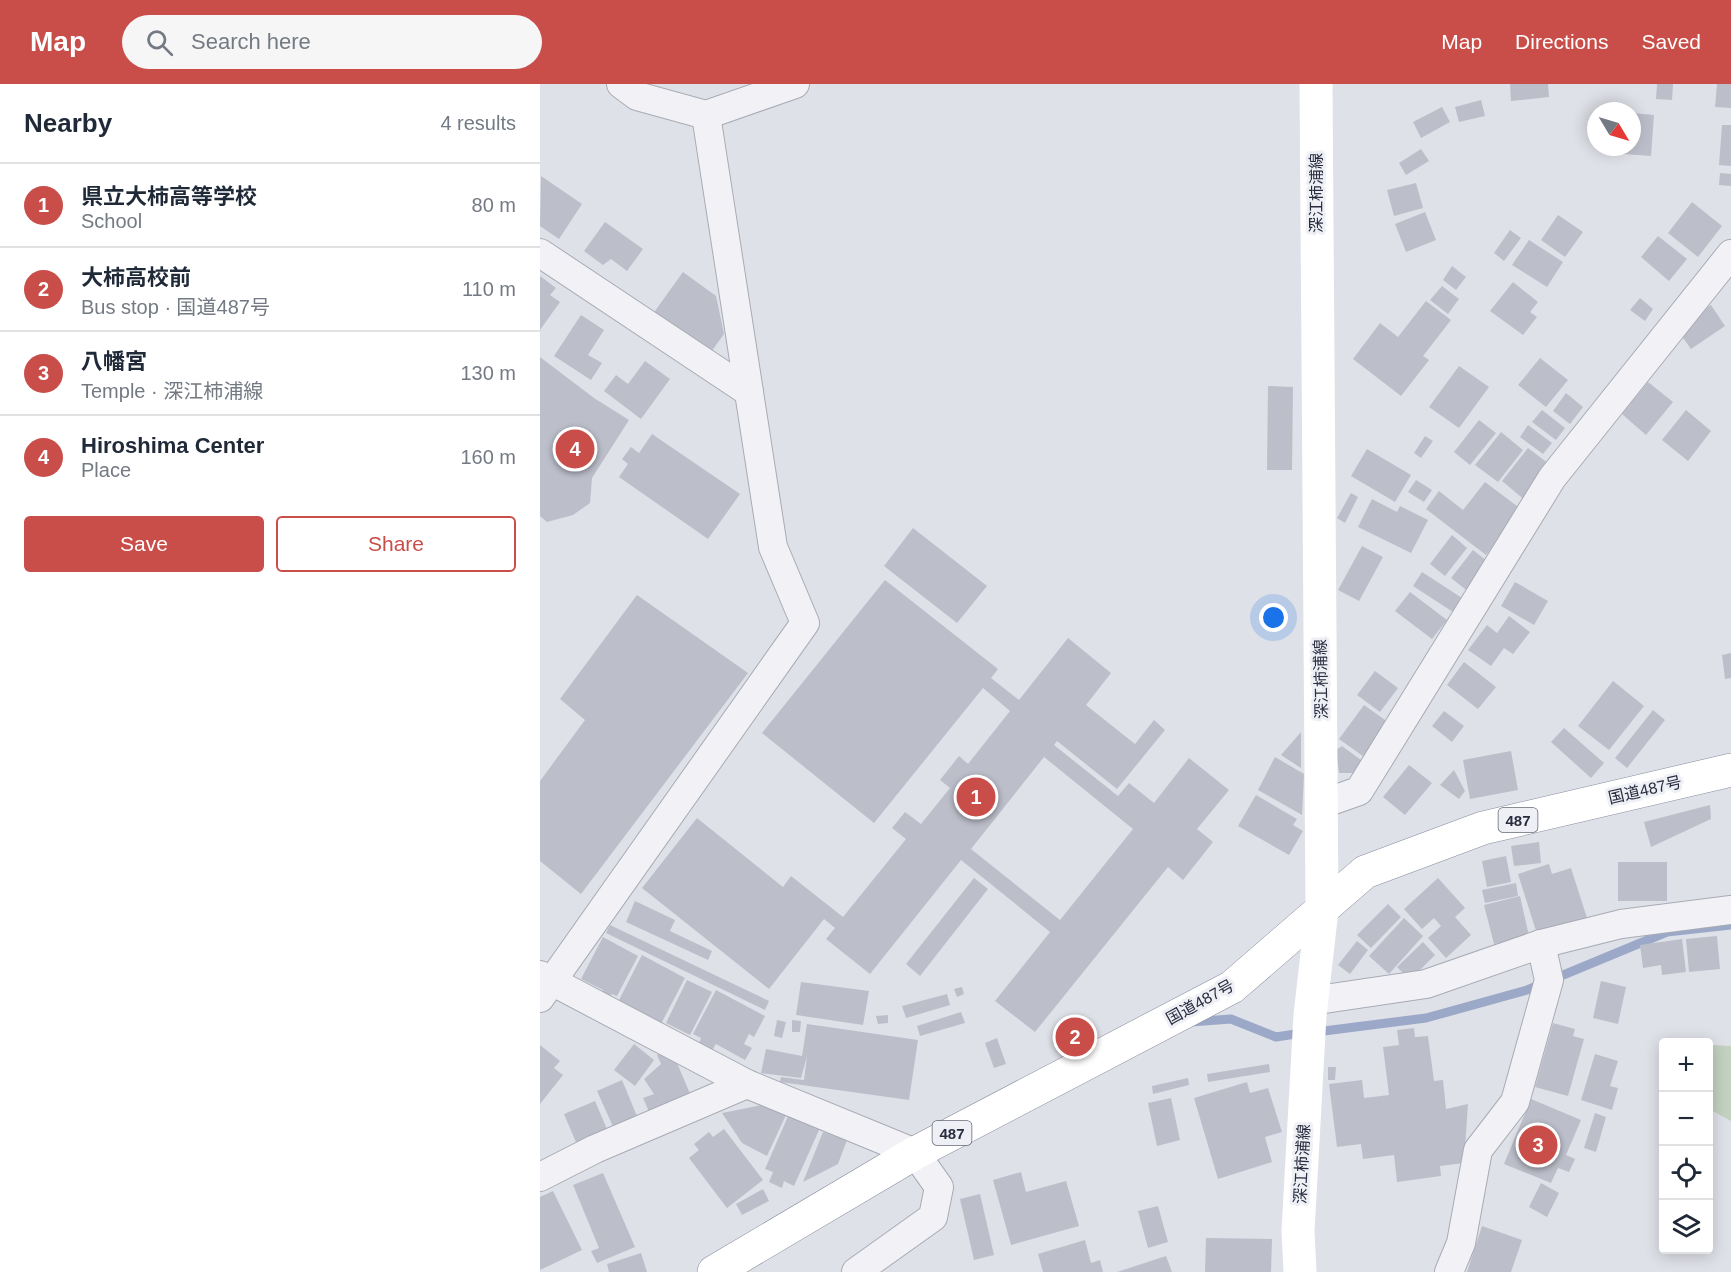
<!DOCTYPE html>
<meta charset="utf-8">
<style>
body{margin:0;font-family:Helvetica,"Noto Sans JP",sans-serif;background:#f6f6f7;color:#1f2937}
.controls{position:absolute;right:18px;bottom:18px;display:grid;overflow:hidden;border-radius:6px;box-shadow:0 3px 15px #0003}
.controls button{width:54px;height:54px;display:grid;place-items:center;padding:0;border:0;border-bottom:2px solid #e0e1e3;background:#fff;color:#1f2937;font:30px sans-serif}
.compass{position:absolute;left:1047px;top:18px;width:54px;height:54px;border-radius:50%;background:#fff;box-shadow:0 3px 15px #0003;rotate:128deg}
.you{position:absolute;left:734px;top:534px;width:21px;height:21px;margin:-15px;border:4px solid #fff;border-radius:50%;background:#1a73e8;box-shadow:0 0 0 9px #1a73e833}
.badge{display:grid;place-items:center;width:39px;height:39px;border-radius:50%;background:#c94d48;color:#fff;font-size:20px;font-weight:700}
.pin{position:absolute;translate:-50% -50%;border:3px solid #fff;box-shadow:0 2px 6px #0006}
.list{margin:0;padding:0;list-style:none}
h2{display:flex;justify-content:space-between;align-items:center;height:78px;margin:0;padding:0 24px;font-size:26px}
h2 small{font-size:20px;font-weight:400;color:#747a83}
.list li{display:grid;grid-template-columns:39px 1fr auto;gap:18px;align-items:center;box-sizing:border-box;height:84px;padding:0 24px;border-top:2px solid #e0e1e3}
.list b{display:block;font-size:22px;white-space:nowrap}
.list p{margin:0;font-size:20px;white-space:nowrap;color:#747a83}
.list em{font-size:20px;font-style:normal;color:#747a83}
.actions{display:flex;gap:12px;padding:18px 24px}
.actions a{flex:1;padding:14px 0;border:2px solid #c94d48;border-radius:6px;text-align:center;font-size:21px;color:#c94d48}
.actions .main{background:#c94d48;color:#fff}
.icon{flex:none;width:33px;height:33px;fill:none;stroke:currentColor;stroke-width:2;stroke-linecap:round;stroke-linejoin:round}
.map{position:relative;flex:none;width:1191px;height:1188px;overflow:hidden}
header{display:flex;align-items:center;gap:36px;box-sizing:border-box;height:84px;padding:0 30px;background:#c94d48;color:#fff}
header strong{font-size:28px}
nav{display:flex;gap:33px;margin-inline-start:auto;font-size:21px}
.search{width:420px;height:54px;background:#f6f6f7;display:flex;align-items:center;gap:15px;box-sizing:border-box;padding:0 21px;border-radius:33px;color:#747a83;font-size:22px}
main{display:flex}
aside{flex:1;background:#fff}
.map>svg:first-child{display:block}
.green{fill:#c2d1c0}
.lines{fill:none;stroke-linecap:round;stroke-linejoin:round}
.stream{stroke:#9ba8c7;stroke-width:9}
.building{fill:#bcbfca;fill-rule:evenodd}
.minor-casing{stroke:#a8abb5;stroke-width:30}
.trunk-casing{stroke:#878c9e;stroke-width:34}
.minor{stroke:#f2f2f6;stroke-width:28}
.secondary{stroke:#fff;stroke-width:33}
.trunk{stroke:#fff;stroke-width:33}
.labels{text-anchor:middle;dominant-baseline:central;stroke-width:6;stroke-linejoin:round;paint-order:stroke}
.shield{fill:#eef0f5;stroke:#646775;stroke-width:1.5}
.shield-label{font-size:15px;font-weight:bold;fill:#292c3e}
.street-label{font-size:16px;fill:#292c3e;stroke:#eef0f5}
</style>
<header>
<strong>Map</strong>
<div class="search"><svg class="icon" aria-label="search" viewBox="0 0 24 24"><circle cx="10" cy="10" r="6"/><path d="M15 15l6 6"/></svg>Search here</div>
<nav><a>Map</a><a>Directions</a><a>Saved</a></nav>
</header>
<main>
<aside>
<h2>Nearby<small>4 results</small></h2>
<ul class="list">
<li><span class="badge">1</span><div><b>県立大柿高等学校</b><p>School</p></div><em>80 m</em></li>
<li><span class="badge">2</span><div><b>大柿高校前</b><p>Bus stop · 国道487号</p></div><em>110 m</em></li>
<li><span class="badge">3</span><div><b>八幡宮</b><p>Temple · 深江柿浦線</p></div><em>130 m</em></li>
<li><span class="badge">4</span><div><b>Hiroshima Center</b><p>Place</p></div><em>160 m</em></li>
</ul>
<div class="actions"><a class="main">Save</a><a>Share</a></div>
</aside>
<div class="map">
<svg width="1191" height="1188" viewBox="0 0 1191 1188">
<rect width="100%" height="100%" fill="#dfe1e8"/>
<polygon class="green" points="1170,961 1191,962 1191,1037 1169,1025"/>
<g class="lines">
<g class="stream">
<polyline points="651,938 691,935 736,953 762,949"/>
<polyline points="776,948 886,934 987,906 1127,848 1191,841"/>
</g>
</g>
<g class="building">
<polygon points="970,0 1008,0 1009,13 971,17"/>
<polygon points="1117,0 1133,0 1132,16 1116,15"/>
<polygon points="1177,0 1191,0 1191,24 1175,23"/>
<polygon points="941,16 945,32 919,38 915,23"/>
<polygon points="902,23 910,38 881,54 873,38"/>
<polygon points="1092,29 1114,31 1111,72 1084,70 1084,63 1092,63"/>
<polygon points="1182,41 1191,41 1191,82 1179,81"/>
<polygon points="881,65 889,77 866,91 859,79"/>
<polygon points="1180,89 1191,90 1191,102 1179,101"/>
<polygon points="1,92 42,120 19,155 0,142"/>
<polygon points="876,99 883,124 854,132 847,106"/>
<polygon points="1152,118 1182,142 1158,173 1128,149"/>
<polygon points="885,128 896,156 866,168 855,140"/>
<polygon points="1018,131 1043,148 1025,173 1001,156"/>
<polygon points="65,138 103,165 87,187 71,175 63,181 44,167"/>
<polygon points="970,146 981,154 964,177 954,169"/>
<polygon points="1118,152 1147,175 1129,197 1101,173"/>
<polygon points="989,156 1023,178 1007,203 972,181"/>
<polygon points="912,182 926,193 916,206 903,196"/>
<polygon points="143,188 176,212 184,250 166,275 110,234"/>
<polygon points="0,192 16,204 10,211 20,218 0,246"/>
<polygon points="973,198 998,218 990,228 997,233 983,251 950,227"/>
<polygon points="902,202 919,215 908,230 890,216"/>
<polygon points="1100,214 1113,225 1105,237 1090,226"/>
<polygon points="886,217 911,236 883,272 889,276 861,312 813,275 840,239 858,253"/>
<polygon points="1171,221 1185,242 1151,265 1136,244"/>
<polygon points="41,231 64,246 48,271 62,279 51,296 14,272"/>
<polygon points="0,273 54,314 89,336 52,394 50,419 33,431 7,438 0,432"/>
<polygon points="1000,274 1028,296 1006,323 978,301"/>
<polygon points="105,277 130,295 101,335 64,307 76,291 88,300"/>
<polygon points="919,282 949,303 919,344 889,323"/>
<polygon points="1108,298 1133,318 1106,351 1082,330"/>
<polygon points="728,302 753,303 752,386 727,386"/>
<polygon points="1026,309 1043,323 1030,340 1013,327"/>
<polygon points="1002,326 1025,344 1016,356 992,338"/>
<polygon points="1146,326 1171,347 1148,377 1122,356"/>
<polygon points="939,336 956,349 930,381 914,368"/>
<polygon points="988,341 1012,359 1003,370 980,353"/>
<polygon points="961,348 983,366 958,398 935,381"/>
<polygon points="112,350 200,410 168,455 79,393 88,380 82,375 91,363 99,369"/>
<polygon points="885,352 893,357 881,374 874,369"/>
<polygon points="988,364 1013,383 986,417 962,397"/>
<polygon points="827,365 871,391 855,418 811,392"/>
<polygon points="876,396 892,406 884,418 868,408"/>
<polygon points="945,398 981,425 946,471 886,425 899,407 923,426"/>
<polygon points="811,409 818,413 805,439 797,434"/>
<polygon points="832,415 857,428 860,422 888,436 871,469 818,443"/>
<polygon points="373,444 447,502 417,539 344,482"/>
<polygon points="912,451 927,464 905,492 890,480"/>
<polygon points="822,462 843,473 819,517 798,506"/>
<polygon points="933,466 952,481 930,509 911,494"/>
<polygon points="882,488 922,514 913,528 873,502"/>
<path d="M345,496L458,585L451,594L479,616L528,554L571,589L546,621L595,660L614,636L625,646L577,705L517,657L514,661L578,712L589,699L614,719L649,674L689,706L657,745L673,758L643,796L628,783L495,948L455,917L510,848L421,776L330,890L286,855L295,844L284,835L229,905L102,804L157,734L243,803L251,792L303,833L366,755L352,744L365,728L381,740L410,704L400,696L419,672L428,680L470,627L443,604L334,739L222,649ZM504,673L593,745L520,836L431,765Z"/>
<polygon points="975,498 1008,517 994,541 961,522"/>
<polygon points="870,508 907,536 892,555 855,527"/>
<polygon points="97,511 208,589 41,810 0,777 0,697 45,636 20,615"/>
<polygon points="969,532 990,548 973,570 964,564 951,582 928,566 947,541 957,549"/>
<polygon points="1191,569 1191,594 1185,595 1182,571"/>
<polygon points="924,578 956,603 938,625 907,601"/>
<polygon points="835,587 858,604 840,628 817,611"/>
<polygon points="1073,597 1104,622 1069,666 1038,642"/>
<polygon points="824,621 852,641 827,675 799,655"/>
<polygon points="1113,626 1125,636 1087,684 1075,674"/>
<polygon points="904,627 924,642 912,658 892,642"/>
<polygon points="1024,644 1064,679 1051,694 1011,658"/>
<polygon points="761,648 761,684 741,671"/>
<polygon points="802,662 825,679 818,689 799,689 796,666"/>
<polygon points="971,667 978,706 930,715 923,676"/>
<polygon points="735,673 764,690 762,731 718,706"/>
<polygon points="869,681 892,699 865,731 843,713"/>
<polygon points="914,686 925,707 919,715 900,701"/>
<polygon points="716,711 757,735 753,741 763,747 749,771 698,742"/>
<polygon points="1170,721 1171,735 1111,763 1104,738"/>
<polygon points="999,758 1001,779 974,782 971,762"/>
<polygon points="966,772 971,798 947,803 942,777"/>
<rect x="1078" y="778" width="49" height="39"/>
<polygon points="1009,780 1012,790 1031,784 1047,834 997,850 978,790"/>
<polygon points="434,794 448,805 380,892 366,880"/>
<polygon points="898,794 925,824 915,833 931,851 906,874 888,854 901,842 894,834 882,845 864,825"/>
<polygon points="976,799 978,812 945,819 942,806"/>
<polygon points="980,812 989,852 954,860 944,821"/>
<polygon points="95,817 135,836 130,847 172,867 168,876 86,838"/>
<polygon points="848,820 861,833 831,864 817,851"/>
<polygon points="864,834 883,852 849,890 829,872"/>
<polygon points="70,841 229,917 225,926 66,849"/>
<polygon points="1177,852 1180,885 1149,888 1146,855"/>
<polygon points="63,853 98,872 77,912 72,910 68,916 60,911 63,906 41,895"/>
<polygon points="1142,855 1146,888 1122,891 1121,881 1103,884 1100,861"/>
<polygon points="817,857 828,866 810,890 798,881"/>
<polygon points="883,858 895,871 870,896 857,883"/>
<polygon points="102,871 145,894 121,940 78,918"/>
<polygon points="147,896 172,908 150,951 126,939"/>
<polygon points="1061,897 1086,903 1078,940 1053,934"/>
<polygon points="261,898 329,907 323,941 256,931"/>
<polygon points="422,903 424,910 417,913 414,905"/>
<polygon points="176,906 225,932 214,953 209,950 204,960 212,964 205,976 176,960 172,966 159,959 161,954 153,950"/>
<polygon points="407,910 410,921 366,934 362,922"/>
<polygon points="421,928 425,939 380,952 377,942"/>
<polygon points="348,931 348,939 338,940 336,932"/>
<polygon points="237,936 246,938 242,954 234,952"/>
<polygon points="252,936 261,937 260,948 252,948"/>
<polygon points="1013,939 1035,945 1033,952 1044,955 1028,1012 995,1003"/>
<polygon points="267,940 378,956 369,1016 240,998 241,993 264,996 267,972 261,994 221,989 226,965 262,972"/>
<polygon points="874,944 875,953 888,952 894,997 903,996 906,1025 928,1020 924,1079 900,1082 901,1092 857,1098 854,1071 823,1075 821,1060 797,1063 789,1000 822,996 824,1014 849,1011 843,963 859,961 857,946"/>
<polygon points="457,954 466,980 454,984 445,959"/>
<polygon points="94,960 114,976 95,1002 74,986"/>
<polygon points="0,961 20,977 14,984 23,991 0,1020"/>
<polygon points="124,968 127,975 134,972 151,1012 110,1030 103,1014 114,1010 104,995 121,980 117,971"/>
<polygon points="1055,970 1078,977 1070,1002 1078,1004 1072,1026 1041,1016"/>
<polygon points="729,980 730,988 668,998 667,990"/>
<polygon points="788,983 796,983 795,996 788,996"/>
<polygon points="648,994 649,1001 613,1010 612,1002"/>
<polygon points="82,996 99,1037 75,1047 57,1007"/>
<polygon points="707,998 710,1009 728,1004 742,1048 725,1053 732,1078 678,1095 654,1014"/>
<polygon points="631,1014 640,1056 617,1062 608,1019"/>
<polygon points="991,1015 1041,1036 1026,1071 1035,1075 1029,1088 1018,1084 1011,1099 964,1080"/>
<polygon points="55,1017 69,1050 38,1063 24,1030"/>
<polygon points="222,1021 246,1031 227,1072 202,1059 182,1029"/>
<polygon points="1055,1029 1066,1033 1056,1068 1044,1064"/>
<polygon points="249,1030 280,1044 254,1102 244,1097 242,1104 229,1098 233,1088 225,1085"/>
<polygon points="184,1045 223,1096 187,1124 149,1074 159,1066 154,1060 169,1048 173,1053"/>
<polygon points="283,1048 307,1056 298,1080 263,1098"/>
<polygon points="481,1088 486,1108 526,1097 539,1142 471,1161 453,1096"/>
<polygon points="63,1089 95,1163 57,1179 51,1167 59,1164 33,1101"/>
<polygon points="1001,1099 1019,1109 1007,1133 989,1123"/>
<polygon points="223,1105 229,1117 202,1131 196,1120"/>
<polygon points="13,1107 42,1166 0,1186 0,1113"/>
<polygon points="440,1110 454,1171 434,1176 420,1115"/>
<polygon points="618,1122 628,1158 608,1164 598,1127"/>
<polygon points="942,1142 982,1156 971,1188 927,1188"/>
<polygon points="666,1154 732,1155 731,1188 665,1188"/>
<polygon points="545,1156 551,1179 560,1176 563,1188 503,1188 498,1170"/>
<polygon points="101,1169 107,1188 69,1188 67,1180"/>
<polygon points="626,1172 632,1188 577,1188"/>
</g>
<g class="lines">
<defs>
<g id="minor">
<polyline points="81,0 97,12 166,31 255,0"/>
<polyline points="0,169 209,308"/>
<polyline points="782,720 819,707 1012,394 1191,170"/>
<polyline points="0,891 207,1000 375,1069 399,1103 393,1133 316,1188"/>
<polyline points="0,914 265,539 233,463 166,31"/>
<polyline points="771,917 886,900 1001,860 1081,840 1191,826"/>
<polyline points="0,1093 55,1065 207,1000"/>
<polyline points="909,1188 921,1159 938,1066 975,1018 1009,896 1001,860"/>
</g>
<polyline id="trunk" points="174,1188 375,1069 692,903 825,788 943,744 1191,686"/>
</defs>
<use href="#minor" class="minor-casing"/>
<use href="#trunk" class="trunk-casing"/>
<use href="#minor" class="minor"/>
<polyline class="secondary" points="760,1188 758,1147 770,931 782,826 776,0"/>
<use href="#trunk" class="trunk"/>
</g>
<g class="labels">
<g class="shield">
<rect x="958.5" y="724" width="39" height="24" rx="4.5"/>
<rect x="392.5" y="1037" width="39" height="24" rx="4.5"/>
</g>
<g class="shield-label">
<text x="978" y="736">487</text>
<text x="412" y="1049">487</text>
</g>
<g class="street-label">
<text transform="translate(776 109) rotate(-90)">深江柿浦線</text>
<text transform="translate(781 595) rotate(-91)">深江柿浦線</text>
<text transform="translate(1105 706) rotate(-13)">国道487号</text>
<text transform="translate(660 918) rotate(-29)">国道487号</text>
<text transform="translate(762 1080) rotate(-87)">深江柿浦線</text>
</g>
</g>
</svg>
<div class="controls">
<button>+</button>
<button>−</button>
<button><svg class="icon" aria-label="locate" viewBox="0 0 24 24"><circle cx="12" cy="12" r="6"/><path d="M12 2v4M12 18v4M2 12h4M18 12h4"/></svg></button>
<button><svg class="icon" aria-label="layers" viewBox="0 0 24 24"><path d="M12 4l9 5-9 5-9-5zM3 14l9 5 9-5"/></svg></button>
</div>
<svg class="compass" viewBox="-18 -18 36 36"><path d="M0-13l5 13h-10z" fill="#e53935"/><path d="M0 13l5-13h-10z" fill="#747a83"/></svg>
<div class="you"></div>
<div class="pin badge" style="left:436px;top:713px">1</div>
<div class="pin badge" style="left:535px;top:953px">2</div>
<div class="pin badge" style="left:998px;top:1061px">3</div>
<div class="pin badge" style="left:35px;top:365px">4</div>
</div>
</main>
